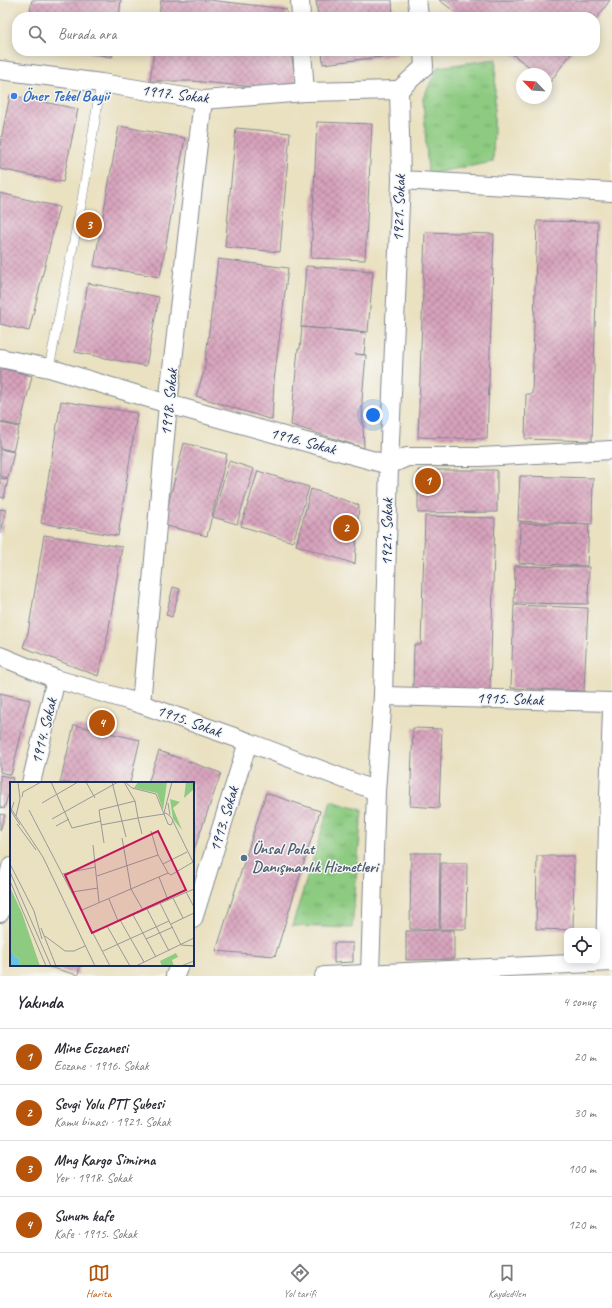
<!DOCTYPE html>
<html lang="tr">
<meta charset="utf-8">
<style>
body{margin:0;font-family:Caveat,sans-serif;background:#f2f2f3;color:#2b2b33}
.controls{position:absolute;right:12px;bottom:12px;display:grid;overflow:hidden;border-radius:8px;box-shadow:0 2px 10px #0003}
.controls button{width:36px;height:36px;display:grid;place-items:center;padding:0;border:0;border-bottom:1px solid #e1e1e2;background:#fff;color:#2b2b33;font:20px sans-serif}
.compass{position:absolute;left:516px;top:68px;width:36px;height:36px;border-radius:50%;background:#fff;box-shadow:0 2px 10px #0003;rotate:295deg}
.you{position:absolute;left:373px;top:415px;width:14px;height:14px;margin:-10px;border:3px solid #fff;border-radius:50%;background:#1a73e8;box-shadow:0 0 0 6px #1a73e833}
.badge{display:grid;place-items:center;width:26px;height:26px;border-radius:50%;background:#b45309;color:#fff;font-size:13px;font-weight:700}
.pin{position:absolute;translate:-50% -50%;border:2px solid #fff;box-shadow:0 1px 4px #0006}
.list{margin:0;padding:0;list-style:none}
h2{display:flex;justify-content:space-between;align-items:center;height:52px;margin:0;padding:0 16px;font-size:17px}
h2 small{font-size:13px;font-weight:400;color:#7c7c81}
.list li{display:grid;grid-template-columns:26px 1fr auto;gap:12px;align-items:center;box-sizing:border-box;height:56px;padding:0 16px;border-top:1px solid #e1e1e2}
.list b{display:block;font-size:15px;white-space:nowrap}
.list p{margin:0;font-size:13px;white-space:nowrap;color:#7c7c81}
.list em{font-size:13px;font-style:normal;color:#7c7c81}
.icon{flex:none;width:22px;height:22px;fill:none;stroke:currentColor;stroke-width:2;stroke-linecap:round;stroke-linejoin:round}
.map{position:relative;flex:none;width:612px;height:976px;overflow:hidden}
.search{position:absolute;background:#fff;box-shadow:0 2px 10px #0003;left:12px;right:12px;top:12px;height:44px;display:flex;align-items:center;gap:10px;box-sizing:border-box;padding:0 14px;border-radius:16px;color:#7c7c81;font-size:15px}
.sheet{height:276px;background:#fff}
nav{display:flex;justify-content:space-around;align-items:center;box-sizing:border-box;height:56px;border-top:1px solid #e1e1e2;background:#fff;font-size:11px;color:#7c7c81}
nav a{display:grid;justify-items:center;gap:2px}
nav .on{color:#b45309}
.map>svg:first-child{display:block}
.park{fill:url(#park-tufts);stroke:#547d70}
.building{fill:url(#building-cross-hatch)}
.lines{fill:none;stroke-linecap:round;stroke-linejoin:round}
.service-casing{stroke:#828890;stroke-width:10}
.minor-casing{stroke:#828890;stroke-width:20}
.service{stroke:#fff;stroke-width:9}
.minor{stroke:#fff;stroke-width:18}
.shop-dot{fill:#3f7fe0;stroke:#f6f6f2;stroke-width:1.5}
.service-dot{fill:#5c6f8a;stroke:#f6f6f2;stroke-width:1.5}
.labels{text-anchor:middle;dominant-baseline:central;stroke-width:3;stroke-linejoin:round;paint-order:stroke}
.street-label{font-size:16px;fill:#1b2f5e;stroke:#f6f6f2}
.shop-label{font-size:16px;font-weight:bold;fill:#366cbe;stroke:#f6f6f2;text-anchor:start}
.service-label{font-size:16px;font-weight:bold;fill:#4e5e75;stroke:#f6f6f2;text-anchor:start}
.inset-road{fill:none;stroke:#979a99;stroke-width:1}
.view{fill:#c2185b;fill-opacity:0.15;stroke:#c2185b;stroke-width:2}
.inset-edge{fill:none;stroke:#1b2f5e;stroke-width:2}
</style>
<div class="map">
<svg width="612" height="976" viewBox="0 0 612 976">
<defs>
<pattern id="park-tufts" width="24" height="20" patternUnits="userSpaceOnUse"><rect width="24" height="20" fill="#8dcb81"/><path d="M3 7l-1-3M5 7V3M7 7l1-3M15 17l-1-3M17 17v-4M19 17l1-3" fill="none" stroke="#72a56d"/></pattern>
<pattern id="building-cross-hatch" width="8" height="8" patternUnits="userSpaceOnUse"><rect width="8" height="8" fill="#d7a2bb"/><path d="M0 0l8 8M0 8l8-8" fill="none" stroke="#ae849b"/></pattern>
</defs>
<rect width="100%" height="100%" fill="#f6f6f2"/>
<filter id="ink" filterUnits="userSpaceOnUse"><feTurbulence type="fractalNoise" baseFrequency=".025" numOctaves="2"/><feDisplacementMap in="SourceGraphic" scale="8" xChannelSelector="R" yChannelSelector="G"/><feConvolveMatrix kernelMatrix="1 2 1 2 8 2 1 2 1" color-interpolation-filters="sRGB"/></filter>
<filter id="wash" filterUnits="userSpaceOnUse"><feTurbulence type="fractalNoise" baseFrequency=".012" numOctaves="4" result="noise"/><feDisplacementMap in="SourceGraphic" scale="16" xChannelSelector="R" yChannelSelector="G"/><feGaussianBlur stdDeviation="0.9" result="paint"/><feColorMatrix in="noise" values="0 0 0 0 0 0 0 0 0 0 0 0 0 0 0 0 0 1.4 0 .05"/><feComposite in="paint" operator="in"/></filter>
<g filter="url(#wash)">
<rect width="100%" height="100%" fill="#eae1c1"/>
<g class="park">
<polygon points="496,59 493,162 428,174 423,98 438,67"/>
<polygon points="331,801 362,810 352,928 292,926"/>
</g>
<g id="blocks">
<g class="building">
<polygon points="32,0 121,0 119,17 29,17"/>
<polygon points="161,0 209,0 286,9 287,17 159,17"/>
<polygon points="316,0 392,0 393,17 318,17"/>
<polygon points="439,0 610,0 595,21 595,17 462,17"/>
<polygon points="78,51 113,51 112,57"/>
<polygon points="154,51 291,51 296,83 253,87 192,81 150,81"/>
<polygon points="322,51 397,51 397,55 323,64"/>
<polygon points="508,51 573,51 550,82 546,79 546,74 539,74"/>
<polygon points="10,95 78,109 63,182 0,169 0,145"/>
<polygon points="317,122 372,124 365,260 311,258"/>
<polygon points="119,126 185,138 160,277 94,266"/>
<polygon points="236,128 290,133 280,252 225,247"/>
<polygon points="0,193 59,207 29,331 0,324"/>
<polygon points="537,221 598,222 592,441 525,439 526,394 532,394"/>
<polygon points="425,232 494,234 487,439 418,437"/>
<polygon points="218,259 288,268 274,381 272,420 196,396 204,372"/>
<polygon points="306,266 373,271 368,332 301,327"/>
<polygon points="88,283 159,297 146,366 75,352"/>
<polygon points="302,327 366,333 364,355 355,354 366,355 362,400 364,448 291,425 298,349 300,349"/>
<polygon points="0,368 32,376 20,426 0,422"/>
<polygon points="61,401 137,413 118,536 41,523"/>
<polygon points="0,423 19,427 13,451 0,448"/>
<polygon points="184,443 227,454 207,536 163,525"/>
<polygon points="0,449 14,452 8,478 0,476"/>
<polygon points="229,461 254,469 237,524 213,517"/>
<polygon points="418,470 497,470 497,512 418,513"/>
<polygon points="258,471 309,487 293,542 241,526"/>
<polygon points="520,476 593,478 592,524 518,521"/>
<polygon points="0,478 8,480 4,498 0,497"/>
<polygon points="311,489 359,505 355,564 296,545"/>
<polygon points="0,509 6,510 1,533 0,533"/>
<polygon points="425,516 495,518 490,690 413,689 414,645 421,645"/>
<polygon points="520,523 589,525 587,566 519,563"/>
<polygon points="44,535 122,547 106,646 98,676 23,647 28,633"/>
<polygon points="515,566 589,567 588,604 514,603"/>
<polygon points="173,587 180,589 172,617 166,615"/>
<polygon points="514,605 588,608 584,691 511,688"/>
<polygon points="0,693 30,700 11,775 0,772"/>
<polygon points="74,725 140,740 130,783 60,783"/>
<polygon points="413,728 442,729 439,808 410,806"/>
<polygon points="159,751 221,773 193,853 193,783 148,783"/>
<polygon points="0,775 13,778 4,809 0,807"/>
<polygon points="266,793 320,811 275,956 216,951"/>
<polygon points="0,814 5,815 0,831"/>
<polygon points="411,853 440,853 439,929 410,929"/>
<polygon points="537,856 574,856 573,930 536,929"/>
<polygon points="441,863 467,863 466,929 440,929"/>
<polygon points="454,930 454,959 406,960 406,931"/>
<polygon points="334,943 353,943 353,962 334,963"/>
<polygon points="41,965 80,965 78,975"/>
</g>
</g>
</g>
<g filter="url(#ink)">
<use href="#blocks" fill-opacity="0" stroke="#828890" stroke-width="1"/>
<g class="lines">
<defs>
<polyline id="service" points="49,368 82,200 101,83"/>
<g id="minor">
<polyline points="300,0 301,17"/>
<polyline points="417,0 419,17"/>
<polyline points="302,51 305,92"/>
<polyline points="0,70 101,83 203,100 305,92 399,90"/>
<polyline points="399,90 424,67 423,51"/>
<polyline points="401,180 612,192"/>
<polyline points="0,358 49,368 168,404 389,465 407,457 480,457 612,450"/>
<polyline points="0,656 56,679 141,704 248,742 376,791"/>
<polyline points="383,696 612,702"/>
<polyline points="141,704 168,404 203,100"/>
<polyline points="31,783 56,679"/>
<polyline points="0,913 11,867"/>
<polyline points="193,919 248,742"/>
<polyline points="605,962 608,824 612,711"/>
<polyline points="370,973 376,791 383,696 389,465 401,180 399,90"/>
<polyline points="175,976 179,965"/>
<polyline points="324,976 612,962"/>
</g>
</defs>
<use href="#service" class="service-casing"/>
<use href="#minor" class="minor-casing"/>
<use href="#service" class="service"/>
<use href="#minor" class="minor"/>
</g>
</g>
<circle class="shop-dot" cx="14" cy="96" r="4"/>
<circle class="service-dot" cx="244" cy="858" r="4"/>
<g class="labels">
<g class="street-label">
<text transform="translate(175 94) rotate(7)">1917. Sokak</text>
<text transform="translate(399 208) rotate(-88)">1921. Sokak</text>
<text transform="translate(169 402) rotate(-84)">1918. Sokak</text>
<text transform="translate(303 441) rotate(15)">1916. Sokak</text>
<text transform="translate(387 532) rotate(-89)">1921. Sokak</text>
<text transform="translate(510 699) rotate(2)">1915. Sokak</text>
<text transform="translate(189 721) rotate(20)">1915. Sokak</text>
<text transform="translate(44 731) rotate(-76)">1914. Sokak</text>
<text transform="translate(224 819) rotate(-73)">1913. Sokak</text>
</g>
<g class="shop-label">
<text x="22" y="96">Öner Tekel Bayii</text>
</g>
<g class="service-label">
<text x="252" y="849">Ünsal Polat<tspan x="252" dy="18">Danışmanlık Hizmetleri</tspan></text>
</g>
</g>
<g transform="translate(10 782)">
<rect width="184" height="184" fill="#eae1c1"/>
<path d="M128,0H157L153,28L147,11L124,6ZM176,0H184V7L174,16ZM160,17L170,20L163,26L172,48L163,37ZM0,105L12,131L30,184H10L8,175L5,176L0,164ZM166,171L168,175L162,178L164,184H152L150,179Z" fill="#8dcb81"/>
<path d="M0,164L5,176L8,175L10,184H0Z" fill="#65c3e3"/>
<path class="inset-road" d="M41,0L62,46L91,39M76,0L85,16M102,0L116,55M114,0L125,19L128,36L154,32L146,12L122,6L115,0M12,15L13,10L31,0M4,20L1,29L10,43M32,21L68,0M158,21L160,33M0,25L33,75L85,184M19,28L100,184M154,31L162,0M6,34L10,17L8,0M42,37L108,0M163,39L161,43L158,42L154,32L156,31L161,35L184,82M7,42L26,68M91,43L128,36L132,52M46,44L59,37M141,49L148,73L158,91M112,56L121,107L133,128M94,61L89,28L125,19M83,63L89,120M0,82L24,129L32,157M153,82L177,70M0,90L41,184M52,92L86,85M87,94L148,73M149,95L158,118M0,99L36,184M62,110L88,106M176,110L184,125M163,116L173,136M99,117L108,139M150,121L171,163L184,164M137,127L159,169M72,128L158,91L161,93L183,80M123,133L146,175M110,138L134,180M161,142L184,131M97,144L120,184M31,146L46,184M83,150L184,107M35,154L55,169H64L75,164M136,157L163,145M93,169L159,139M126,184L184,156M171,184L184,179"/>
<path class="view" d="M148,49L176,108L82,151L55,93Z"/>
<rect width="184" height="184" class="inset-edge"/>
</g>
</svg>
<div class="controls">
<button><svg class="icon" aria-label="locate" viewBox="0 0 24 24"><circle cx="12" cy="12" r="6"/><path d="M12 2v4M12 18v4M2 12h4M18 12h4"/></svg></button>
</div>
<svg class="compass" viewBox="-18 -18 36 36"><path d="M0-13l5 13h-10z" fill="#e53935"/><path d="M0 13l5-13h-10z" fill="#7c7c81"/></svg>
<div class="you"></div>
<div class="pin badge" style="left:428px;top:481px">1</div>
<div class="pin badge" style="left:346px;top:528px">2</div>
<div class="pin badge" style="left:89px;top:225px">3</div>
<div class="pin badge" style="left:102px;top:723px">4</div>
<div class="search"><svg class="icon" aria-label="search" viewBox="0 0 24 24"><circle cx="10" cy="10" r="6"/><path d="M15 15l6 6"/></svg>Burada ara</div>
</div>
<section class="sheet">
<h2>Yakında<small>4 sonuç</small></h2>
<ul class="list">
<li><span class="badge">1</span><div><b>Mine Eczanesi</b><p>Eczane · 1916. Sokak</p></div><em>20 m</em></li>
<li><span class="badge">2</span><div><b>Sevgi Yolu PTT Şubesi</b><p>Kamu binası · 1921. Sokak</p></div><em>30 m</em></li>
<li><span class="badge">3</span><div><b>Mng Kargo Simirna</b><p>Yer · 1918. Sokak</p></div><em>100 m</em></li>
<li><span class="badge">4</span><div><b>Sunum kafe</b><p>Kafe · 1915. Sokak</p></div><em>120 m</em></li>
</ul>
</section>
<nav>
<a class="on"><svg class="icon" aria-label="map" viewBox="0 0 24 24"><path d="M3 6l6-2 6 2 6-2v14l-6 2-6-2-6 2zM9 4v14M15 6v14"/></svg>Harita</a>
<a><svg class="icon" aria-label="directions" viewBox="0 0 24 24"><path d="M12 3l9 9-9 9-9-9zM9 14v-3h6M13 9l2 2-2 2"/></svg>Yol tarifi</a>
<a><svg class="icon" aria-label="saved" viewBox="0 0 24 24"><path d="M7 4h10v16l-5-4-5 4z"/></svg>Kaydedilen</a>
</nav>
